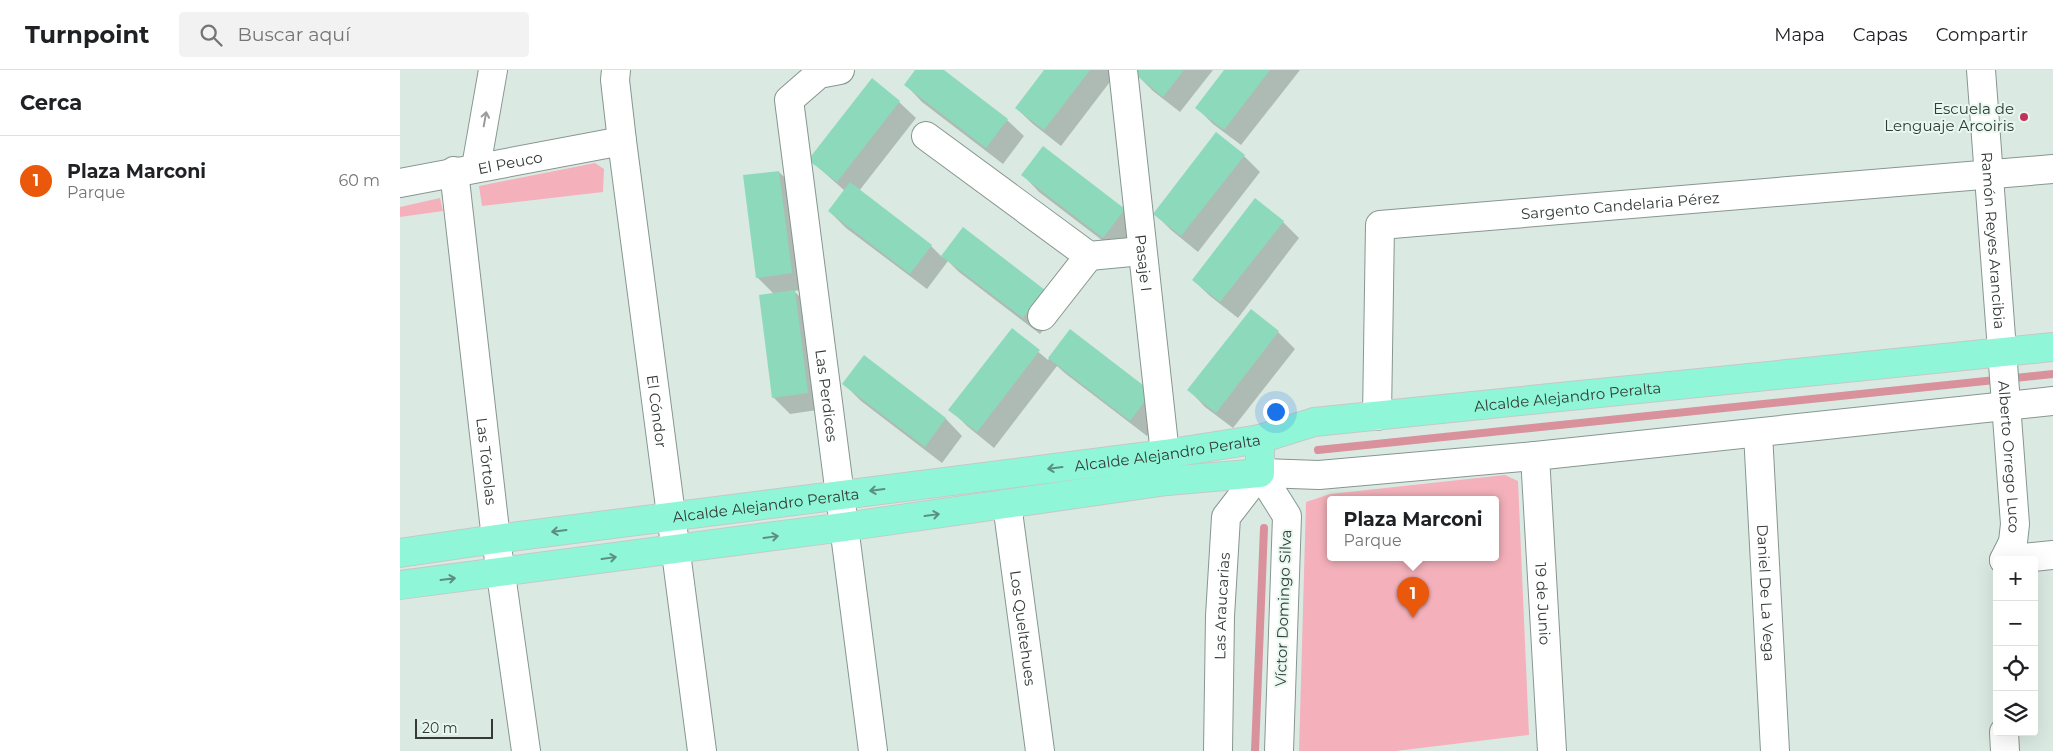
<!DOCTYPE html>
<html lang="es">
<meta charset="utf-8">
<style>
body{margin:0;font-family:Montserrat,sans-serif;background:#f2f2f2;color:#202124}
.controls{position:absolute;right:15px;bottom:15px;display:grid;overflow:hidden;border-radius:5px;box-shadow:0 5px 20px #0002}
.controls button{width:45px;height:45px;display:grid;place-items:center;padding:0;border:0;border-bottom:1px solid #e0e0e0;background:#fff;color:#202124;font:25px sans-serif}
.scale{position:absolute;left:15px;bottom:12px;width:78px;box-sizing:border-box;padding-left:5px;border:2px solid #343a37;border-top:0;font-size:14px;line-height:18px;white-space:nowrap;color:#343a37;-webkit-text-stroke:4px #e7f8f0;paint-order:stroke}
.you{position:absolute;left:875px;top:341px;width:18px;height:18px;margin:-12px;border:4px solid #fff;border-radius:50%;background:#1a73e8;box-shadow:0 0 0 8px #1a73e833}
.badge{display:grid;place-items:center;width:32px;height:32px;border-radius:50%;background:#ea580c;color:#fff;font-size:16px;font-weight:700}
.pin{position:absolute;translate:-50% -41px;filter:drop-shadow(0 1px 2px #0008)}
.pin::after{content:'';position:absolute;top:26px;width:18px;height:15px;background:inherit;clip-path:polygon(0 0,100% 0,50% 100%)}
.popup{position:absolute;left:927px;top:426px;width:172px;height:65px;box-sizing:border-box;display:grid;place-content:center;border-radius:5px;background:#fff;filter:drop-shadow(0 1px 4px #0005);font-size:16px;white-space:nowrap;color:#757577}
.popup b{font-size:19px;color:#202124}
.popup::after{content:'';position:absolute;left:50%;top:100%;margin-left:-10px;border:10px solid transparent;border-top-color:#fff}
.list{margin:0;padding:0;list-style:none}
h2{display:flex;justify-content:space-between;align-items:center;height:65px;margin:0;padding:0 20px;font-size:21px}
h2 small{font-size:16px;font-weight:400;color:#757577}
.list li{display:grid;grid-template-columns:32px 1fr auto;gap:15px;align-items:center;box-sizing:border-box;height:90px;padding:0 20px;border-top:1px solid #e0e0e0}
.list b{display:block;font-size:19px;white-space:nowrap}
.list p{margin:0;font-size:16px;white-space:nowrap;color:#757577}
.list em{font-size:16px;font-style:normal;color:#757577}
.icon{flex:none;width:28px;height:28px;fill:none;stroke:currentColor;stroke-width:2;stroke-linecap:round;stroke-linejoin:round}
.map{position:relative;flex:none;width:1653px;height:681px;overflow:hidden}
header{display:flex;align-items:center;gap:30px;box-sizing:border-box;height:70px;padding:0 25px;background:#fff;border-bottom:1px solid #e0e0e0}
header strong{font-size:24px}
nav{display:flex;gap:28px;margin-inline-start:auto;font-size:18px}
.search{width:350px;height:45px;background:#f2f2f2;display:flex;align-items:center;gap:12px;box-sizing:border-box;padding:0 18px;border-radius:5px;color:#757577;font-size:19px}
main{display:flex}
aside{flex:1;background:#fff}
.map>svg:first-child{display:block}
.green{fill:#f4b1bb;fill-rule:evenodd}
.shadow{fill:#0003}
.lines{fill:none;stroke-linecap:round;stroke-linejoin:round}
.stream{stroke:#d9919c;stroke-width:8}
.building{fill:#8cdabb}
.minor-casing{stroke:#879690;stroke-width:30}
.major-casing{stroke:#c6c8c7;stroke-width:30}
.minor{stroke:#fff;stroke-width:28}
.major{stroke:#8ff7d7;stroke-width:28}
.oneway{stroke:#9a9c9b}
.oneway2{stroke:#5d8f7f}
.poi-dot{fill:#c2335b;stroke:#e7f8f0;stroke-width:2}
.labels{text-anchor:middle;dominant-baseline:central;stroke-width:4;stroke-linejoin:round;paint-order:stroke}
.poi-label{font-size:15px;fill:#343a37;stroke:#e7f8f0;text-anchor:end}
.street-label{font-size:15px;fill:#343a37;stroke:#e7f8f0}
</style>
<header>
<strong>Turnpoint</strong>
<div class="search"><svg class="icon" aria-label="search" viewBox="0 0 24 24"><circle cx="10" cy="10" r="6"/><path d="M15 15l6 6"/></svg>Buscar aquí</div>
<nav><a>Mapa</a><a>Capas</a><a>Compartir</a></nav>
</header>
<main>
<aside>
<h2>Cerca<small></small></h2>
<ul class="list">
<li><span class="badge">1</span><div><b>Plaza Marconi</b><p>Parque</p></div><em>60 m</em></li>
</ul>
</aside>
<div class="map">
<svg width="1653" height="681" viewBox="0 0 1653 681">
<rect width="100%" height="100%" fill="#daeae3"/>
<g class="green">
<polygon points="195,93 204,99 203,122 82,136 79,116"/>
<polygon points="40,128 43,141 0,147 0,137"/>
<path d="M1105,405L1118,411L1129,665L996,681H899L906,432L930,424ZM1096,429V487H930V429Z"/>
</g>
<g class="shadow">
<polygon points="517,0 542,0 607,50 624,66 603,94 522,32 506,15"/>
<polygon points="646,0 719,0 661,76 633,54 616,38"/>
<polygon points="740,0 813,0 780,42 753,21 736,4"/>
<polygon points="826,0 900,0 841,75 813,54 797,38"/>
<polygon points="499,32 516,48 459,121 531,176 542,187 563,159 661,237 640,264 559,202 548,191 527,219 446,158 429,141 445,121 410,90"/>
<polygon points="643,78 724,140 741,157 720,184 639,122 623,105"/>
<polygon points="844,86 860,102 798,182 771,160 755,144"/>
<polygon points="379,102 395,118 408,219 394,221 411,238 424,339 390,344 373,327 374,224 357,207"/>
<polygon points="883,152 899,168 838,248 810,226 793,210"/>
<polygon points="612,260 648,290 670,261 768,340 747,366 666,304 657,296 594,378 567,356 550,339"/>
<polygon points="878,262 895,279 833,358 805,337 789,320"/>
<polygon points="464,287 546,349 562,366 542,393 461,331 444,314"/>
</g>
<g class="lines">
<g class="stream">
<polyline points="918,380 1653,304"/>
<polyline points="855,681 864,458"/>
</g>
</g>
<g class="building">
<polygon points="515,0 544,0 608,49 586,78 504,15"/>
<polygon points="644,0 690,0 644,60 615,38"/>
<polygon points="738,0 784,0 763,27 735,4"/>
<polygon points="824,0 870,0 824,60 795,38"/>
<polygon points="472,8 500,31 437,112 408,90"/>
<polygon points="816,62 845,85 781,166 753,144"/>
<polygon points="643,76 725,139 703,168 621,105"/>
<polygon points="379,101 392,203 356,208 343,105"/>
<polygon points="450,112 532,175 510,204 428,141"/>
<polygon points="855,128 884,151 820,232 792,210"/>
<polygon points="563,157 645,220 623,248 541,186"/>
<polygon points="395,220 408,323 372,328 359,225"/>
<polygon points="851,239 879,261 816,343 787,320"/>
<polygon points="612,258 640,280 577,362 548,340"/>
<polygon points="670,259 752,322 730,351 648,288"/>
<polygon points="464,285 546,348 525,377 442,314"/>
</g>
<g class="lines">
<defs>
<g id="minor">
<path id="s1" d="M216,0L215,10L222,71L302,681"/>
<path id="s2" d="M440,0L419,4L389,30L473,681"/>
<path id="s3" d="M723,0L765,384"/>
<path id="s4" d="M1581,0L1615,454L1613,472L1604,490"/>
<polyline points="526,66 689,186 742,181"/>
<polyline points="76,97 93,0"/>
<path id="s5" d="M54,101L96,469L126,681"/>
<path id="s6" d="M0,113L222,71"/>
<polyline points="642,246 689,186"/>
<path id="s7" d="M977,346L980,155L1653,99"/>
<path id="s8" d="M1358,363L1375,681"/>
<path id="s9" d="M1135,386L1152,681"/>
<polyline points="860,403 919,405 1135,386 1653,331"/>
<polyline points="860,403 887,446 879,681"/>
<path id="s10" d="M607,434L640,681"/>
<polyline points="1604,490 1653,485"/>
<polyline points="1604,662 1605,681"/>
<path id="s11" d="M818,681L820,546L826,447L860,403"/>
</g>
<g id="major">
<path id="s12" d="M0,483L96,469L765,384L860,369L914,352L1653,277"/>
<polyline points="0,515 444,457 767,411 860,403 860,369"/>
</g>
</defs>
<use href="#minor" class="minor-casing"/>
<use href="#major" class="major-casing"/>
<use href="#minor" class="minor"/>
<use href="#major" class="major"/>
</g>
<defs><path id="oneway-shaft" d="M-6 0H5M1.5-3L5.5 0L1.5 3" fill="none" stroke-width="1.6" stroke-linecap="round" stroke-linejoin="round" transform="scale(1.25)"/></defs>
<use class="oneway" href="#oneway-shaft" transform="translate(85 49) rotate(-80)"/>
<g class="oneway2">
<use href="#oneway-shaft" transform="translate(655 398) rotate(173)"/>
<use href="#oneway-shaft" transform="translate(477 420) rotate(173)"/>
<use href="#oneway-shaft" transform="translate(532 445) rotate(-8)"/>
<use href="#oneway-shaft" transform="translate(159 461) rotate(173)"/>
<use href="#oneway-shaft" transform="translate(371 467) rotate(-8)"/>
<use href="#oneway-shaft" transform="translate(209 488) rotate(-8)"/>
<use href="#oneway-shaft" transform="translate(48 509) rotate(-7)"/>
</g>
<circle class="poi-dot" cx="1624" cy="47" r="5"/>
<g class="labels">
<g class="poi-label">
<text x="1614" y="38">Escuela de<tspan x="1614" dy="17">Lenguaje Arcoiris</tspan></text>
</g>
<g class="street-label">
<text stroke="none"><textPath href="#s6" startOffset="112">El Peuco</textPath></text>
<text stroke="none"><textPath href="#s7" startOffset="432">Sargento Candelaria Pérez</textPath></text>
<text stroke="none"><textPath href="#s4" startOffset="171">Ramón Reyes Arancibia</textPath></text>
<text stroke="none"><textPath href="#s3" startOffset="194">Pasaje I</textPath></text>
<text stroke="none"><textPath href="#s2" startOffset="359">Las Perdices</textPath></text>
<text stroke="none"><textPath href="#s12" startOffset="1179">Alcalde Alejandro Peralta</textPath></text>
<text stroke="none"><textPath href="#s1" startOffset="344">El Cóndor</textPath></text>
<text stroke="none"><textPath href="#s12" startOffset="774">Alcalde Alejandro Peralta</textPath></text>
<text stroke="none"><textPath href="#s4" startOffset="388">Alberto Orrego Luco</textPath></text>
<text stroke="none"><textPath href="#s5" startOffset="292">Las Tórtolas</textPath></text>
<text stroke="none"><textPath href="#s12" startOffset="369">Alcalde Alejandro Peralta</textPath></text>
<text stroke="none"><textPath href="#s8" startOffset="160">Daniel De La Vega</textPath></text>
<text stroke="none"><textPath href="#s9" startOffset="148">19 de Junio</textPath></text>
<text stroke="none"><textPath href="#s11" startOffset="145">Las Araucarias</textPath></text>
<text transform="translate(883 538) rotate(-88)">Víctor Domingo Silva</text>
<text stroke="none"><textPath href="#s10" startOffset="125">Los Queltehues</textPath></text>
</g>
</g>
</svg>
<div class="controls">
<button>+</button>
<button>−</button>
<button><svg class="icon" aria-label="locate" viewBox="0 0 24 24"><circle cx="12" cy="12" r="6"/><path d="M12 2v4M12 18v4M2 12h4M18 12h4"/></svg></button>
<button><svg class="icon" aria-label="layers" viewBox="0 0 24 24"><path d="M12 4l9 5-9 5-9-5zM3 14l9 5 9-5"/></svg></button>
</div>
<div class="scale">20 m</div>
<div class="you"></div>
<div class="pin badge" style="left:1013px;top:548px">1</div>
<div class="popup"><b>Plaza Marconi</b>Parque</div>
</div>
</main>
